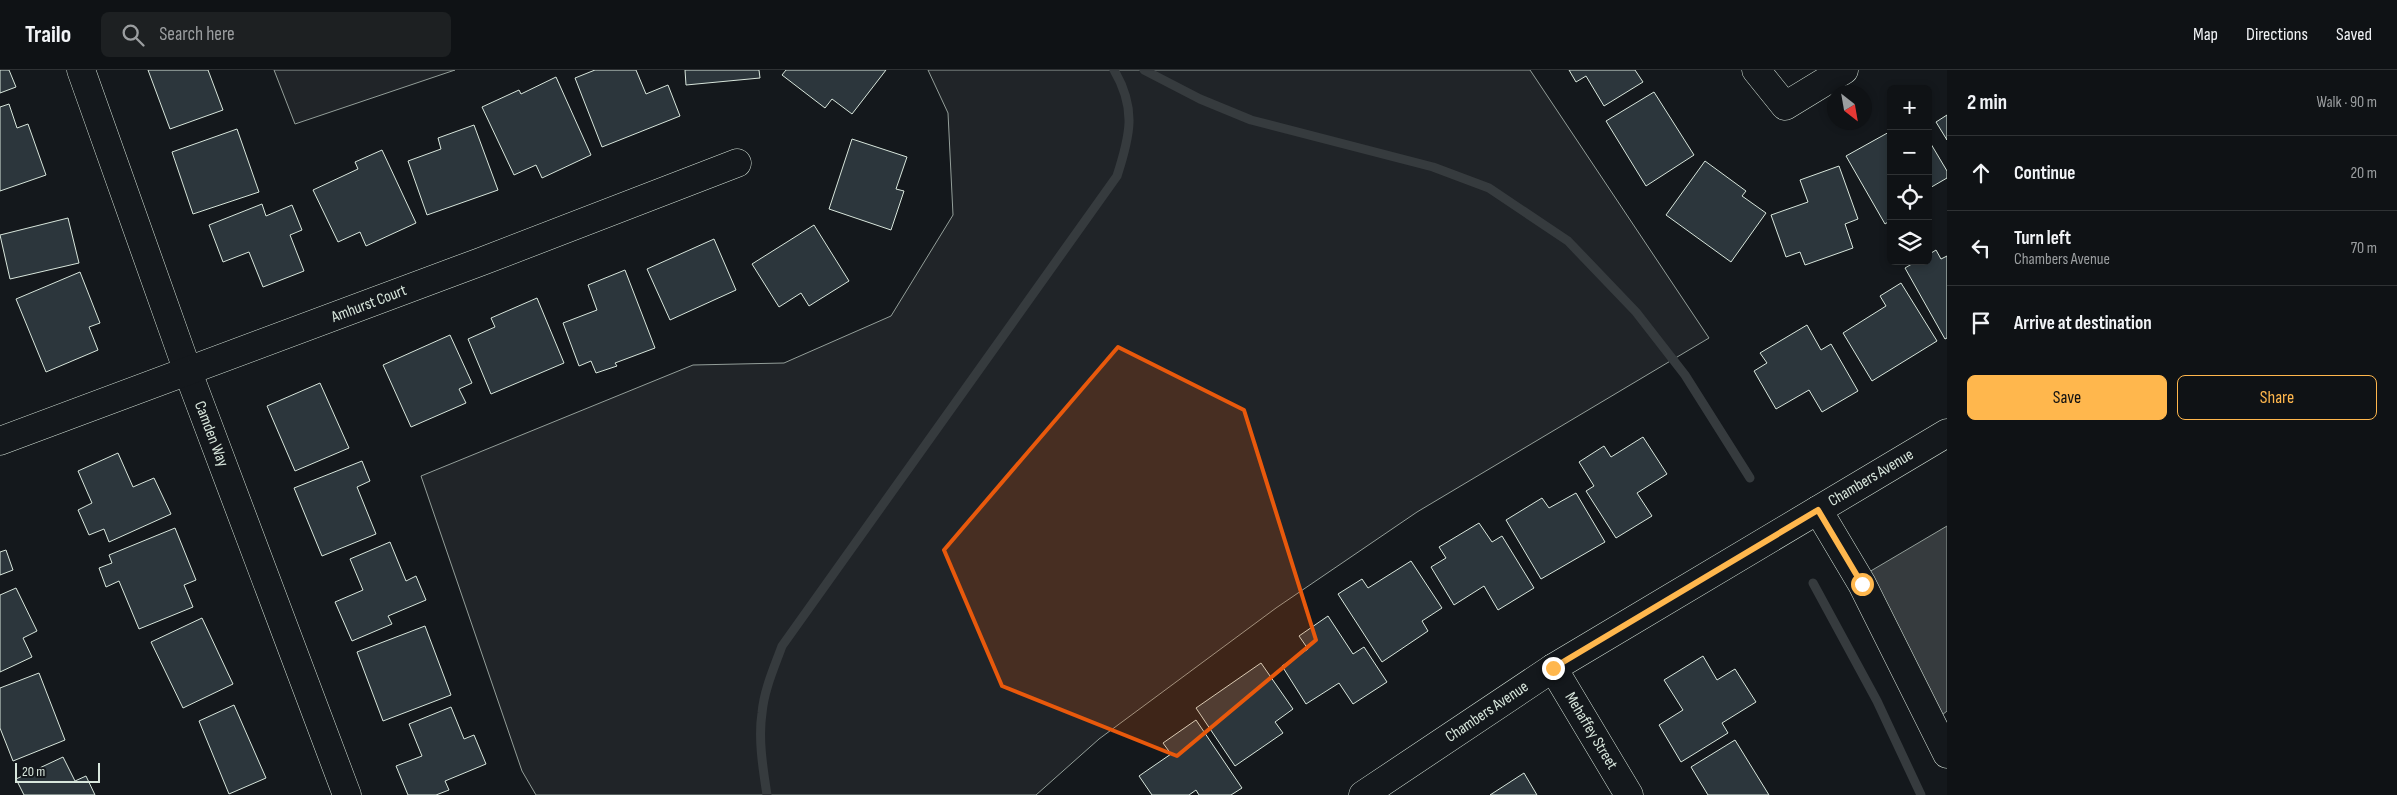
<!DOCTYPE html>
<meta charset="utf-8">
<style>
body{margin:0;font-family:"Sofia Sans Condensed",sans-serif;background:#1d2022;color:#f1f3f6}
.controls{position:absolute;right:15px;top:15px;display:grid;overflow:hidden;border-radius:8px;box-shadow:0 2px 8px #0003}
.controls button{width:45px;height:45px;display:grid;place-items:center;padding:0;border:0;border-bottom:1px solid #2f3234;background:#0f1215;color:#f1f3f6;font:25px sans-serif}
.compass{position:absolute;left:1827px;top:15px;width:45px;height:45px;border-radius:50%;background:#0f1215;box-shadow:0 2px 8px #0003;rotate:149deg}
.scale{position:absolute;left:15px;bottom:12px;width:85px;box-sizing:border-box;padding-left:5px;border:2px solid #d8e6dc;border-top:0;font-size:14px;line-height:18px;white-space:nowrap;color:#d8e6dc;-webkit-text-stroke:4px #14181c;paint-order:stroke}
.stop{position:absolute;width:15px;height:15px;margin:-11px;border:4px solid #ffb74d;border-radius:50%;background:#fff}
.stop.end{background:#ffb74d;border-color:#fff;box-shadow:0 1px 5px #0008}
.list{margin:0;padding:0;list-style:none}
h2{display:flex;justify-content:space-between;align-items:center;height:65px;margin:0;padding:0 20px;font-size:21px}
h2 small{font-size:16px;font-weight:400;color:#9b9ea0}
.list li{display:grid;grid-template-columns:32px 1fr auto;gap:15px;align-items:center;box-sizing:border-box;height:75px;padding:0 20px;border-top:1px solid #2f3234}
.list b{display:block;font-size:19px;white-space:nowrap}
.list p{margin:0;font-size:16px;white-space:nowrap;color:#9b9ea0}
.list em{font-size:16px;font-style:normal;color:#9b9ea0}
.actions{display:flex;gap:10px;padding:15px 20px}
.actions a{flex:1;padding:11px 0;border:1px solid #ffb74d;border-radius:8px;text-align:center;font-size:18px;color:#ffb74d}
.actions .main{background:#ffb74d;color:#111}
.icon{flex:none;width:28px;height:28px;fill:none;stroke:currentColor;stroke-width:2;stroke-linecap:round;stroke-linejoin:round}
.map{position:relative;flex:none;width:1947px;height:725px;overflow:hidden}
header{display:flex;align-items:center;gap:30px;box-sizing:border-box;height:70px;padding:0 25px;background:#0f1215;border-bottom:1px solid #2f3234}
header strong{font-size:24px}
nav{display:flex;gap:28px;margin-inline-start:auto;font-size:18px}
.search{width:350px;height:45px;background:#1d2022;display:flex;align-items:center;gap:12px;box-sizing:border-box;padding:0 18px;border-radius:8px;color:#9b9ea0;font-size:19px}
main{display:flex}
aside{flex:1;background:#0f1215}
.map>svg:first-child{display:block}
.green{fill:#202428;stroke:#939e99}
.water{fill:#363b3e;stroke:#939e99}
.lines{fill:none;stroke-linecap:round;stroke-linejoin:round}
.stream{stroke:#363b3e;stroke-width:9}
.building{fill:#2c363c;stroke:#d8e6dc}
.minor-casing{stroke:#d8e6dc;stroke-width:29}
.minor{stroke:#14181c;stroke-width:28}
.route{stroke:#ffb74d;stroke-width:6}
.marked{fill:#e8590c;fill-opacity:0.2;stroke:#e8590c;stroke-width:4;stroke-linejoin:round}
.labels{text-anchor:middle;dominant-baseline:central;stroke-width:4;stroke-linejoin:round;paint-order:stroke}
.street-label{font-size:16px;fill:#d8e6dc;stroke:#14181c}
</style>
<header>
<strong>Trailo</strong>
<div class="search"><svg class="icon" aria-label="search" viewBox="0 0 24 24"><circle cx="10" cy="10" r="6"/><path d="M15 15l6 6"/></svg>Search here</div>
<nav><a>Map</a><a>Directions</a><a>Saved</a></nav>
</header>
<main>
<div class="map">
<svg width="1947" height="725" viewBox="0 0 1947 725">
<rect width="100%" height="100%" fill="#14181c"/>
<g class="green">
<polygon points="274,0 455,0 295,54"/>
<polygon points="928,0 1530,0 1709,268 1417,442 1276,538 1099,669 1036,725 536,725 522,701 421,406 693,295 784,293 891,246 953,145 948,43"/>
</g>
<polygon class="water" points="1947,456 1947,641 1942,645 1869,502"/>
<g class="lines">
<g class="stream">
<polyline points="1144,0 1200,29 1251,50 1433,97 1489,118 1568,171 1636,242 1685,305 1750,408"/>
<polyline points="1813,513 1877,631 1921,725"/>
<path d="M767,725C763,699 758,669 762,643C764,620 774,598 782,576L1117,106C1130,66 1137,39 1114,0"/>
</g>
</g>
<g class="building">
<polygon points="0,0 9,0 16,17 0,23"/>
<polygon points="148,0 208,0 223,40 170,59"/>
<polygon points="595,0 636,0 646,24 668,15 680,46 602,77 575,8"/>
<polygon points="685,0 759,0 760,8 686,15"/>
<polygon points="786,0 886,0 852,44 832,29 825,38 782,5"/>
<polygon points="1569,0 1635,0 1643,12 1604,36 1586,6 1576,12"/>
<polygon points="556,7 591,85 542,108 536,95 514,105 482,37 519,20 521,24"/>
<polygon points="1654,22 1694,85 1646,116 1606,51"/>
<polygon points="9,34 17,58 28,54 46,105 0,121 0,37"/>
<polygon points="1947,45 1947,70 1936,52"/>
<polygon points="474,55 498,120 427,145 408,91 441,79 438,68"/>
<polygon points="237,59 259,122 193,144 172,82"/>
<polygon points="1891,61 1891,150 1885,154 1846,86"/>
<polygon points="852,69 907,87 896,119 904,121 891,160 829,139"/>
<polygon points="1928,69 1947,101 1947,108 1928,119"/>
<polygon points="382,80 416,153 366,176 360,162 338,172 313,120 358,99 355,92"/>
<polygon points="1705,91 1746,121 1742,126 1766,143 1731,192 1666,145"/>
<polygon points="1839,96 1858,149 1845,154 1853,178 1805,195 1800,182 1786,187 1771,145 1808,132 1800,110"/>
<polygon points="262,134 266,146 292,135 302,160 290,165 304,201 263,217 249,182 223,192 209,155"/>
<polygon points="68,148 79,193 10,209 0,165"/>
<polygon points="814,155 849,211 809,236 801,223 779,237 752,194"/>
<polygon points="714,169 736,220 670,250 647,199"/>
<polygon points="1936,180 1941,189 1947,186 1947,268 1945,269 1905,198 1917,191 1928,191 1928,185"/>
<polygon points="625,200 655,278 615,293 617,296 596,303 591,291 579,296 563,253 597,240 588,215"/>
<polygon points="80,202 100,253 89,257 98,280 46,302 16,229"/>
<polygon points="1901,213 1937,271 1872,311 1843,263 1886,236 1880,226"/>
<polygon points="537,228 564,293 491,324 468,269 495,257 491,248"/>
<polygon points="1807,255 1821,280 1831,274 1858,321 1822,342 1809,320 1776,339 1754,301 1767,293 1760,283"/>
<polygon points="450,265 472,313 459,319 466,333 411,357 383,295"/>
<polygon points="320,313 349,378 295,401 267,336"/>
<polygon points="1643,367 1667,404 1637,423 1652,446 1616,468 1586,421 1594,416 1579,392 1604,376 1611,387"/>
<polygon points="118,383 133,417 154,408 171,444 109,472 104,459 89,465 78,440 92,433 78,401"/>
<polygon points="362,391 370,411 357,417 376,464 322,486 294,418"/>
<polygon points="1576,423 1605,472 1541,509 1506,450 1542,428 1549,438"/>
<polygon points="1479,453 1492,472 1502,466 1534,518 1498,540 1484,516 1454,535 1431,497 1446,488 1439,477"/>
<polygon points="175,458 196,510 184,515 193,537 139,559 119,511 106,517 99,498 112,493 109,485"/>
<polygon points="390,472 406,511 416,506 426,530 388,546 392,554 352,571 335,532 363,520 350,489"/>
<polygon points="6,480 13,500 0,505 0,482"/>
<polygon points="1411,491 1442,538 1422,551 1428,561 1382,592 1338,524 1362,509 1368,518"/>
<polygon points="16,518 37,561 23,568 32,587 0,602 0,525"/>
<polygon points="1328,546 1353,584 1364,577 1387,612 1353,634 1339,613 1306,634 1282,596 1308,579 1299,566"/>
<polygon points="202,548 233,614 183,638 151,572"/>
<polygon points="425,556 451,625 383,651 357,582"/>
<polygon points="1703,586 1717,610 1735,599 1756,632 1722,653 1728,663 1681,692 1659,655 1683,640 1664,610"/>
<polygon points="1261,593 1293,639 1275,652 1283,663 1235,696 1196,638"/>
<polygon points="39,603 65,670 13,691 0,658 0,618"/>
<polygon points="234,635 266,708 229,724 199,651"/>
<polygon points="451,637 464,669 474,665 486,694 445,711 449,720 436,725 408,725 396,696 422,686 409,654"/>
<polygon points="1196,650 1242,718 1231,725 1199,725 1196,720 1189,725 1152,725 1139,706 1171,684 1163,673"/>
<polygon points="1735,670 1769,725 1708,725 1691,697"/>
<polygon points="63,687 75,711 86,706 95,725 24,725 16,709"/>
<polygon points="1524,703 1537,725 1490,725"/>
</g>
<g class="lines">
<defs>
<g id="minor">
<polyline points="81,0 188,302 347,725"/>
<polyline points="1756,0 1785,36 1844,0"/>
<polyline points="0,371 480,192 737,93"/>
<polyline points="1818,440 1862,514 1947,684"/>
<polyline points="1553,598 1629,725"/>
<polyline points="1363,725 1553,598 1947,363"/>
</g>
</defs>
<use href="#minor" class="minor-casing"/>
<use href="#minor" class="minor"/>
</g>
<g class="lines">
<polyline class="route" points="1553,598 1818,440 1862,514"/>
</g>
<path class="marked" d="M1118,277L1244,340L1316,570L1177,686L1002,616L944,480Z"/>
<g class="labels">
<g class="street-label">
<text transform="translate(369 234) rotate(-21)">Amhurst Court</text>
<text transform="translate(211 364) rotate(69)">Camden Way</text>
<text transform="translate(1871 408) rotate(-31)">Chambers Avenue</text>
<text transform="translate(1487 642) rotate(-34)">Chambers Avenue</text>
<text transform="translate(1591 661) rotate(59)">Mehaffey Street</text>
</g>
</g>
</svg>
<div class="controls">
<button>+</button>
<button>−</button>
<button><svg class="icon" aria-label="locate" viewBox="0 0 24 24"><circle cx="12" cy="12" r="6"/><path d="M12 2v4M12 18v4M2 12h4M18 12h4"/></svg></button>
<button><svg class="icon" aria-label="layers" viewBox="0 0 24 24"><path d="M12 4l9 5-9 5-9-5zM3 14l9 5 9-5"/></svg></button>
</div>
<svg class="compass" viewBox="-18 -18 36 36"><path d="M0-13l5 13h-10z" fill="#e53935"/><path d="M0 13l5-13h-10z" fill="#9b9ea0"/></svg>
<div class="scale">20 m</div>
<div class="stop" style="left:1862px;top:514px"></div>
<div class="stop end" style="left:1553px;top:598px"></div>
</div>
<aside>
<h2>2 min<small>Walk · 90 m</small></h2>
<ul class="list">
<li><svg class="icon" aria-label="ahead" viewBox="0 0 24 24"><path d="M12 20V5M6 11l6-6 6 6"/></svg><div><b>Continue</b></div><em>20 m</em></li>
<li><svg class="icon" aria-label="left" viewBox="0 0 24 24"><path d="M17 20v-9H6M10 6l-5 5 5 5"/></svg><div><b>Turn left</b><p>Chambers Avenue</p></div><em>70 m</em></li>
<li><svg class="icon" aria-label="arrive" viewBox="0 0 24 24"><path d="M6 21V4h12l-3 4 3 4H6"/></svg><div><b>Arrive at destination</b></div></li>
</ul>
<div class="actions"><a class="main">Save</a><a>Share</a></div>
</aside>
</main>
